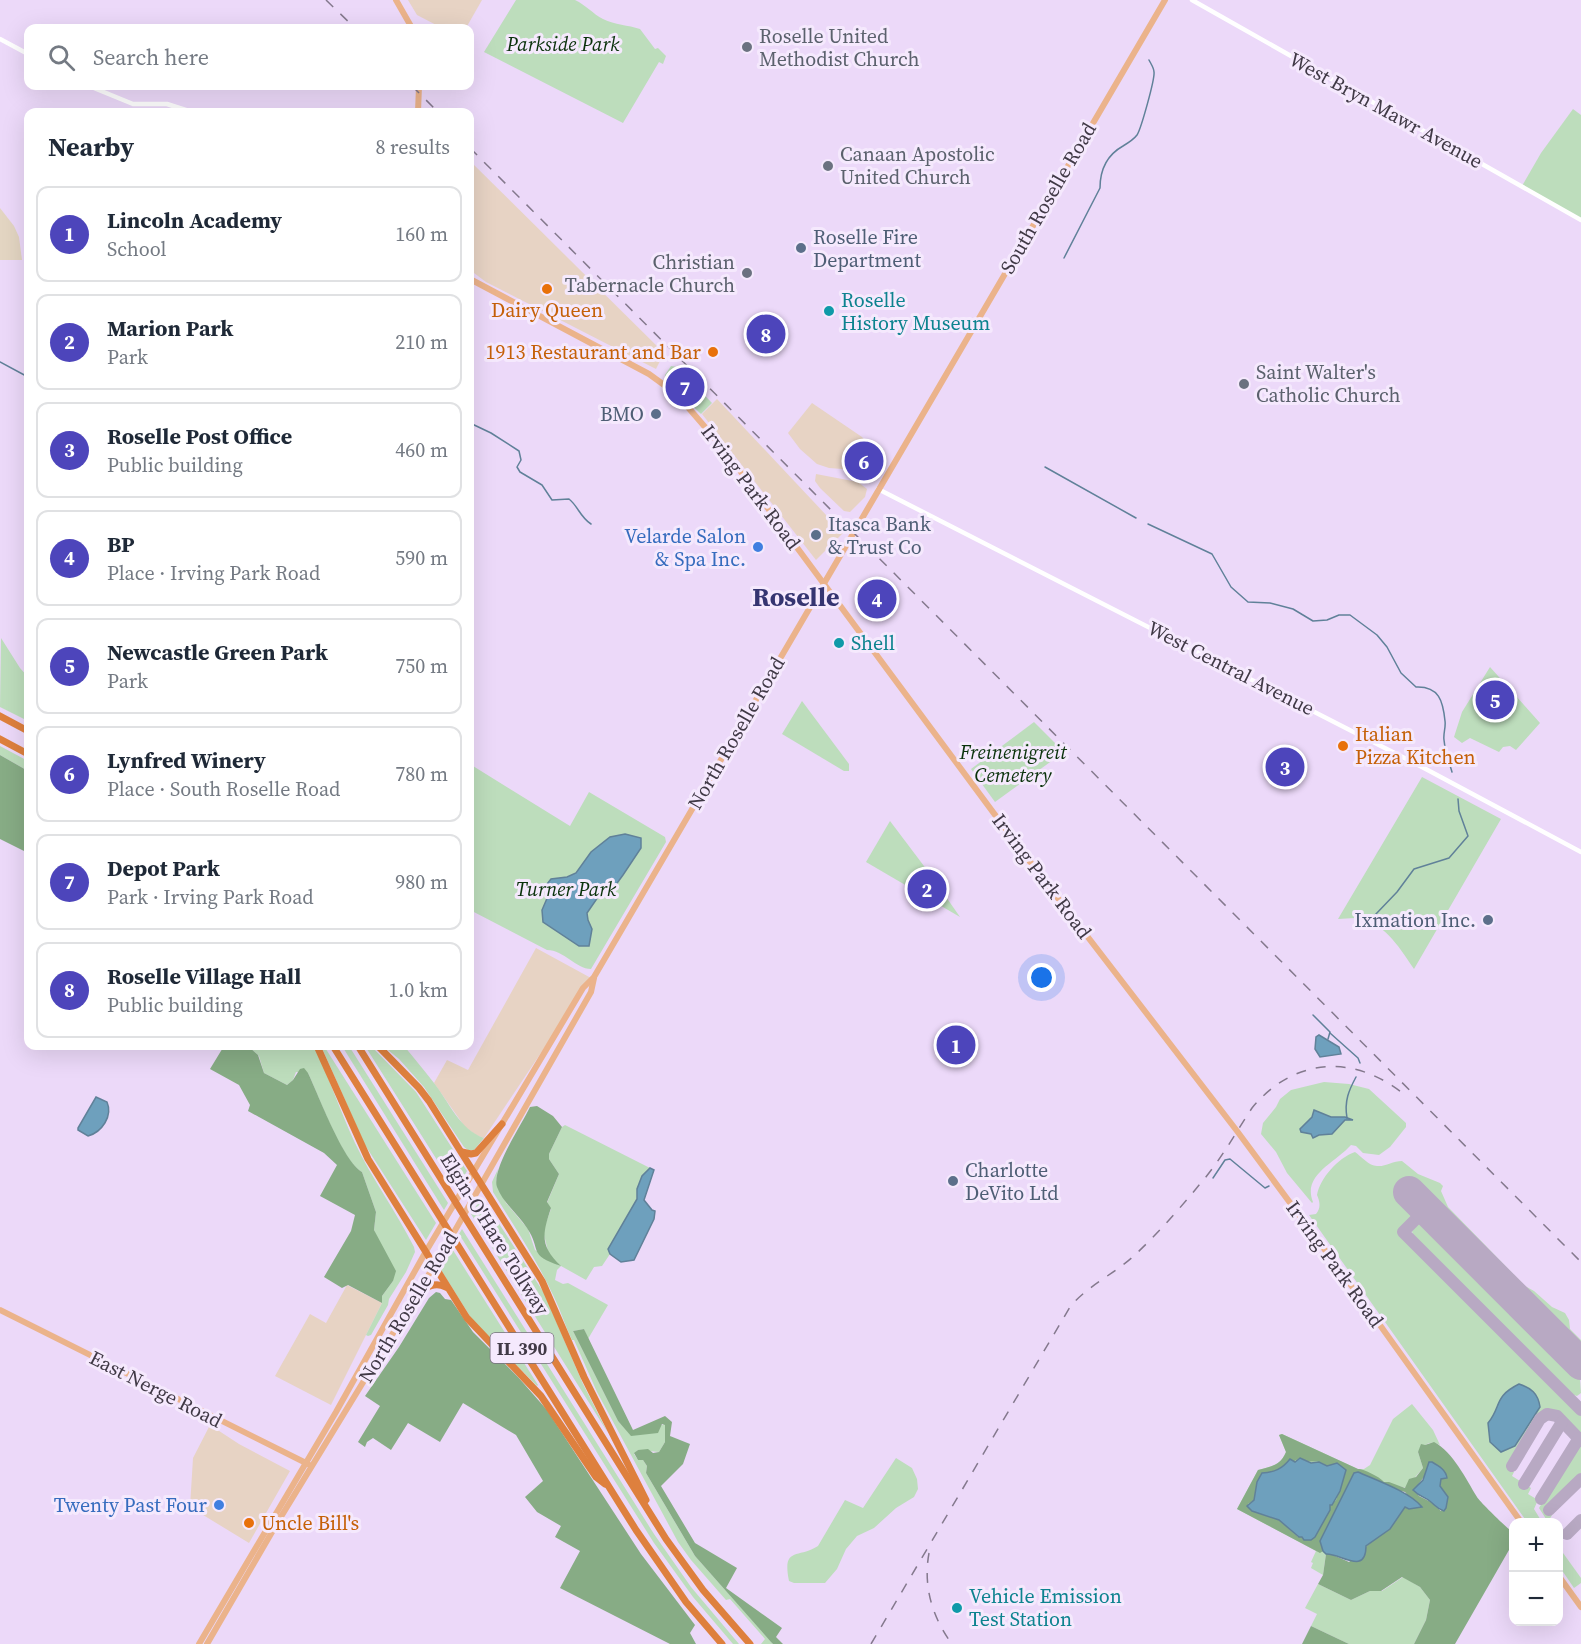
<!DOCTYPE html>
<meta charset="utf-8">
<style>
body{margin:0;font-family:"Source Serif 4",serif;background:#f2f2f3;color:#1f2937}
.controls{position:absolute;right:18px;bottom:18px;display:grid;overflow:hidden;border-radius:12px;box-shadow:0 6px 24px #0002}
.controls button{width:54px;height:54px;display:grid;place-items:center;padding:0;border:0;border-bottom:2px solid #e0e1e3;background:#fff;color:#1f2937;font:30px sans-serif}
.you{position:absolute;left:1042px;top:978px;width:21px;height:21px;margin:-15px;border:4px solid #fff;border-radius:50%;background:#1a73e8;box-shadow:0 0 0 9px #1a73e833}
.badge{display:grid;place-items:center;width:39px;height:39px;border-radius:50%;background:#4d45bb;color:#fff;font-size:20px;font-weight:700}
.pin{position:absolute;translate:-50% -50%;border:3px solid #fff;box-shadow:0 2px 6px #0006}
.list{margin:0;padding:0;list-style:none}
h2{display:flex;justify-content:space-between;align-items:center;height:78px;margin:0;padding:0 24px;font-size:26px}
h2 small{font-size:20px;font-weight:400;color:#747a83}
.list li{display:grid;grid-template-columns:39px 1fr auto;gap:18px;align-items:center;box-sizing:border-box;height:96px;margin:0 12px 12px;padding:0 12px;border:2px solid #e0e1e3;border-radius:12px}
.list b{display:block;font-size:22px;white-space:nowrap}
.list p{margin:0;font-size:20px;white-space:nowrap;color:#747a83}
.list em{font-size:20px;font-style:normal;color:#747a83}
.icon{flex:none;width:33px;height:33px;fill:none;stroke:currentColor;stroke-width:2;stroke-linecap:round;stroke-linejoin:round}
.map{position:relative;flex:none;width:1581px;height:1644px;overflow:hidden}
.search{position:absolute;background:#fff;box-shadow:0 6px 24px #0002;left:24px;top:24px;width:450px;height:66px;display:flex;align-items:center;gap:15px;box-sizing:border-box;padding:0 21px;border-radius:12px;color:#747a83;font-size:22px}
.panel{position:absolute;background:#fff;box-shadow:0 6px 24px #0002;left:24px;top:108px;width:450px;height:942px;border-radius:12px}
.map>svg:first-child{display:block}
.commercial{fill:#e7d3c4}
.education{fill:#e3d5c2}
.green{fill:#bdddbc}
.forest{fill:#87ac85;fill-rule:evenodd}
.water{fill:#6ea0bd;stroke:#608199;stroke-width:1.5}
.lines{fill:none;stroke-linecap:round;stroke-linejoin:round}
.stream{stroke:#608199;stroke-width:1.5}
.taxiway{stroke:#b8a9c3;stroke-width:12}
.runway{stroke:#b8a9c3;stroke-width:32}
.minor{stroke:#fff;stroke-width:4.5}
.major{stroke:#ebb38b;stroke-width:6}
.highway{stroke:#de803e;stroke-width:7}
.rail{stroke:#84798d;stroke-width:1.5;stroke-dasharray:10 10;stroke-linecap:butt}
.worship-dot{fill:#6b7280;stroke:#f5e9fd;stroke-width:2}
.service-dot{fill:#5c6f8a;stroke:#f5e9fd;stroke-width:2}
.food-dot{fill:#e8710a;stroke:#f5e9fd;stroke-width:2}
.culture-dot{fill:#0f9aa8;stroke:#f5e9fd;stroke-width:2}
.shop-dot{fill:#3f7fe0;stroke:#f5e9fd;stroke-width:2}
.labels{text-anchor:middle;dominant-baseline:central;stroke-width:6;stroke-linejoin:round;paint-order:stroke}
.shield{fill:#f5e9fd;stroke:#766e7d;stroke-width:1.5}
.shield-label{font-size:18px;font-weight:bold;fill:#403946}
.worship-label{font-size:20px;fill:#5b616d;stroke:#f5e9fd;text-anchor:start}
.park-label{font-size:20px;font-style:italic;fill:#0a320b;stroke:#f5e9fd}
.street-label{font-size:20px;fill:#403946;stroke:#f5e9fd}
.service-label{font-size:20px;fill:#4e5e75;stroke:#f5e9fd;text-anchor:start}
.culture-label{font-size:20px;fill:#0d838f;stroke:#f5e9fd;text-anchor:start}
.food-label{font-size:20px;fill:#c56008;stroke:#f5e9fd;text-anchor:start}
.shop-label{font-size:20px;fill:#366cbe;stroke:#f5e9fd;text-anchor:end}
.district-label{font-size:26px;font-weight:bold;fill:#353571;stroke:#f5e9fd}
</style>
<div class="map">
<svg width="1581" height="1644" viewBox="0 0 1581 1644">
<rect width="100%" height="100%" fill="#ecd9f9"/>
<g class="commercial">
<polygon points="408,0 482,0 466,28 442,28 417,15"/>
<polygon points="470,161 664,353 656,369 486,282 470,270"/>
<polygon points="717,399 843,533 816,560 702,414"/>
<polygon points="812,403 862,437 884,462 873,478 842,469 829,468 817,464 800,449 788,433"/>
<polygon points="816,474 858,482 867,489 865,497 850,512 844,511 820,488 815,481"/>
<polygon points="536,948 591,978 484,1138 476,1135 465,1127 434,1083 447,1060 468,1070"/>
<polygon points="347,1285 382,1303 331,1405 275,1376 310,1314 326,1323"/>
<polygon points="210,1425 239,1444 290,1471 249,1543 190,1507 193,1458"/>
</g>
<polygon class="education" points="0,208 14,226 19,237 22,260 0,260"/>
<g class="green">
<path d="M516,0H575C586,5 593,14 603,19C615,25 628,25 640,29L655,49L658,48L666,56L663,64L659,62L623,123L484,52Z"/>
<polygon points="1573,109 1581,115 1581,220 1522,186 1541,153"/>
<polygon points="671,366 677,367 712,403 701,414 665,380 665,375"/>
<polygon points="1,638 20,668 28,677 28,721 0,707"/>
<polygon points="1490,667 1540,723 1516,750 1510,746 1503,747 1499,752 1470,738 1462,743 1454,737 1462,712"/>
<polygon points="802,701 849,764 849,771 844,771 782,734"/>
<polygon points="1034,722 1064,752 995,802 971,769"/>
<polygon points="0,746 28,761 28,771 0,755"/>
<path d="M473,766L570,826L589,792L665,837L666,842L591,969C576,969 564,950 547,950L470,910V769Z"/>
<path d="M1422,777L1501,819L1414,969C1402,951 1386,925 1363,919C1356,917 1346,919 1338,919Z"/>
<polygon points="890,821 930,874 960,917 866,862"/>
<path d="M248,1046H314C329,1077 340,1111 355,1143C372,1179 396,1211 414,1247L415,1252L406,1272L389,1299L388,1305L371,1335L368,1336L366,1335L382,1303V1296L393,1281L374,1230L376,1212L362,1172C342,1161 319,1096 308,1073L296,1072L293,1080L287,1085L264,1073L259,1056Z"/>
<polygon points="321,1046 324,1046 436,1223 426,1240 365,1145"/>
<polygon points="342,1046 349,1046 448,1203 444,1210"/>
<polygon points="365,1046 371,1046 416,1092 463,1165 467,1171 456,1190"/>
<path d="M383,1046H404C414,1058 424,1070 434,1083C449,1102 460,1130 484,1138L474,1150H468L464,1147L424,1087L399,1059Z"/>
<path d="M1324,1082L1349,1084L1369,1089L1406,1123V1127L1390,1147L1379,1155L1363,1153L1356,1146L1351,1145C1335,1163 1302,1175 1313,1202L1312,1203L1287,1173L1276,1152L1261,1134L1263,1123L1276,1107L1280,1099L1291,1090Z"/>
<path d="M565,1125L650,1168L642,1176L637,1189L638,1199L608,1249L610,1254L602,1266L594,1267L586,1280L561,1266L557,1270L555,1280L563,1284L568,1283L608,1305L588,1339L584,1329L573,1331L618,1421L631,1435L665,1424V1442L659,1452L638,1450L634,1454L638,1460H643L647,1466L646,1473L695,1556L773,1644H761L765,1639L730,1599L726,1600L691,1560L678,1542L597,1392L574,1340H572C565,1326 561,1311 554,1297C537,1260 514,1226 493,1192L492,1182L498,1169L496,1181L506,1203L528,1229L535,1250L560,1266L549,1255L543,1231L551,1209L547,1203L559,1174L549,1159V1154L562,1127Z"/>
<path d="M1355,1152C1361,1156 1369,1166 1377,1166C1385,1167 1393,1161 1402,1161L1418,1174L1440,1183L1443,1186L1441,1191L1448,1207L1525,1286L1534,1291L1552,1307L1565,1313L1569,1320L1570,1329L1581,1340V1349L1416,1184L1401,1198L1416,1214L1398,1232L1581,1416V1435L1563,1417L1552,1410C1532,1412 1516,1450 1507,1466L1514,1472L1512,1476L1531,1488L1528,1494L1538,1500L1534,1509L1542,1522H1527L1309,1215L1316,1214C1321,1208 1320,1202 1317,1195C1320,1178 1338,1158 1355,1152Z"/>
<polygon points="483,1199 544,1293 583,1384 608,1433 471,1214 480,1200"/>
<polygon points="1417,1224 1425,1224 1431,1229 1580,1379 1581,1393 1577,1396 1571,1394 1413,1235 1412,1231"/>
<polygon points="462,1229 654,1534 691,1587 739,1644 733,1644 693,1597 654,1543 459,1234"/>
<polygon points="451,1247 538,1385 537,1386 473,1321 441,1270 441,1265"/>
<path d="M1412,1404L1433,1430L1440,1445C1430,1440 1425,1444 1418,1452L1423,1468L1406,1488L1354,1474L1320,1541L1323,1551L1326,1554L1323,1575L1311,1568L1313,1563L1311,1562L1316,1551L1237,1509L1258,1470C1272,1466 1280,1466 1286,1452L1279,1435L1282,1434L1358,1469H1364L1370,1465L1393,1419Z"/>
<polygon points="1581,1445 1581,1473 1545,1508 1552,1515 1548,1522 1539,1508 1577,1446"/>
<path d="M896,1458L912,1468L917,1479L918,1489L914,1497L896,1508L874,1528L857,1536L846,1549L837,1569L825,1583H794L789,1581C782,1546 798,1559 818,1546L845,1500L863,1508Z"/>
<polygon points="1558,1546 1581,1578 1581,1583 1574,1588 1559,1566"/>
<polygon points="1403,1577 1420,1587 1430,1600 1426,1620 1414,1644 1349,1644 1311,1626 1317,1614 1305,1608 1318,1584 1351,1600 1370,1591 1382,1591"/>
</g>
<g class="forest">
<polygon points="0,755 28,771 28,853 0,839"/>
<path d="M224,1046H248L258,1055L264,1073L287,1085L293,1080L300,1069L304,1068L308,1073C319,1096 343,1161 362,1172L376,1212L374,1230L396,1271L393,1281L382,1296V1303L348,1285L342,1288L324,1277L351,1231L355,1215L320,1196L337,1165L324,1153L248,1111L250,1105L239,1085L210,1069Z"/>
<path d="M537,1106L553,1116L562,1127L549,1154V1159L559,1174L547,1202L551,1208C542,1235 540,1246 561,1266C527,1255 542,1250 527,1228C518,1214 503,1203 497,1187C491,1170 522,1124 530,1107Z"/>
<polygon points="436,1292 440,1293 445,1299 451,1300 473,1332 518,1377 547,1410 641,1554 695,1625 690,1633 696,1644 670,1644 560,1588 580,1551 555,1537 561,1526 537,1512 525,1497 543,1481 516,1435 463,1403 440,1442 408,1423 391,1450 373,1438 367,1442 365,1447 358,1442 380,1406 365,1396 399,1347 429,1298"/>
<polygon points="584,1329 633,1430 665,1416 672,1422 670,1436 690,1444 683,1464 661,1486 695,1543 737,1568 726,1588 782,1628 776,1637 783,1644 773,1644 771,1642 695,1556 646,1473 647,1466 643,1460 638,1460 634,1453 638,1450 648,1449 653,1453 659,1452 665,1442 665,1425 662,1424 658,1433 631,1436 618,1421 573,1331"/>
<path d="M1282,1434L1358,1469C1364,1469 1380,1477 1384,1482H1389L1405,1488L1409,1479L1416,1477L1423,1468L1418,1452L1421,1444L1425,1445L1434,1442C1453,1452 1466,1479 1477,1497C1480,1502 1505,1526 1510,1530L1513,1535V1543L1455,1644H1414L1426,1620L1430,1600L1420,1587L1402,1577L1381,1591H1370L1351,1600L1318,1584L1323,1575L1326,1554H1331L1349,1562L1371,1542L1390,1529L1405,1507L1409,1509L1416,1507L1405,1492L1396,1490L1358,1472L1321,1545L1323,1551L1320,1553L1237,1509L1258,1470C1272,1466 1280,1466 1286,1452L1279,1435ZM1300,1458C1312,1464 1312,1460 1319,1462C1328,1464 1336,1476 1342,1482L1336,1500L1298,1537L1279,1520L1252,1511L1248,1504L1254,1500L1257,1483L1262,1473L1274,1472ZM1427,1465L1448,1498L1441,1511L1431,1502L1419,1496L1414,1490L1427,1473Z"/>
<polygon points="1311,1626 1349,1644 1302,1644"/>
</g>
<g class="water">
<polygon points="625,834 641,838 641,848 623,875 615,886 598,897 587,913 588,920 592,929 589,946 579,946 543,922 542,910 551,889 547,884 551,879 567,877 576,873 591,852 610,837"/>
<polygon points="1319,1035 1339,1047 1341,1054 1320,1057 1315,1049 1316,1037"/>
<path d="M96,1097L107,1102C113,1116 102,1132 88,1136L78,1130V1128Z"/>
<polygon points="1314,1110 1331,1117 1345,1117 1353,1120 1345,1120 1332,1134 1319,1135 1313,1138 1311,1134 1301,1132 1300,1129 1312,1117"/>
<polygon points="650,1168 654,1170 644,1200 652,1210 655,1211 654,1219 634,1260 621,1262 610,1254 608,1249 637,1199 637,1189 642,1176"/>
<path d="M1519,1384C1531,1388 1538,1393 1540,1407L1515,1446L1501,1452L1490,1442L1488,1423C1502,1406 1493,1397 1519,1384Z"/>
<path d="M1300,1458L1311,1463L1319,1462L1327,1466L1337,1463L1346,1470L1340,1491L1332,1505H1330V1510L1315,1537L1311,1540H1304L1302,1537H1299L1279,1520L1252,1511L1247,1506L1254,1500L1257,1482L1262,1473C1275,1472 1282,1469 1290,1459L1295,1462Z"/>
<path d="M1429,1462H1432C1439,1466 1446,1470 1447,1478L1441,1479L1440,1486L1448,1497L1446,1508L1444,1511C1437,1509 1436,1506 1431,1502C1424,1496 1421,1498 1413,1490L1423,1480Z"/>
<path d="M1358,1472C1376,1480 1410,1492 1422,1507L1409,1509L1405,1507L1390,1529L1366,1546C1366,1576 1340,1553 1326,1554L1323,1551L1320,1541L1354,1473Z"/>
</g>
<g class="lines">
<g class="stream">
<path d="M1064,258L1100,188C1100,170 1107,155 1123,146C1128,143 1134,139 1137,135C1141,129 1155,79 1154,72C1154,68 1151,64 1149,60"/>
<polyline points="0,362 28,377"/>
<path d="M470,423L491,433L519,451L521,460L517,467L520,472L542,485L552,500L569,499C578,506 580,517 591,524"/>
<polyline points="1045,467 1136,518"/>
<path d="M1148,524L1212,554L1231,587L1248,602L1270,603L1293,609L1313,621L1327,620L1339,615H1350L1377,635L1387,647L1401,673L1416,687C1439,686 1443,701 1445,721C1446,727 1443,734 1444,740C1445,751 1449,762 1452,772"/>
<polyline points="1375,915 1397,892 1414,869 1449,858 1468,836 1459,811 1458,799"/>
<polyline points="1313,1015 1330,1032 1328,1039"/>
<polyline points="1330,1033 1358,1058 1360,1063"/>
<path d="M1347,1118C1344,1101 1349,1090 1356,1077"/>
<polyline points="1213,1178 1225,1160 1230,1159 1265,1188 1269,1186"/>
</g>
<g class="taxiway">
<polyline points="1426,1209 1403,1232 1581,1410"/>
<polyline points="1512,1466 1540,1419 1547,1414 1557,1416 1581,1441"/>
<polyline points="1524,1484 1562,1422"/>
<polyline points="1541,1499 1579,1438"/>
<polyline points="1549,1510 1581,1479"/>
<polyline points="1567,1534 1581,1520"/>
</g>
<polyline class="runway" points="1409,1192 1581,1364"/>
<g class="minor">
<polyline points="1192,0 1581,220"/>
<polyline points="0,39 28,54"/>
<polyline points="89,86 133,104 167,104 192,112"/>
<polyline points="878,489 1422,767 1581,852"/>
</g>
<g class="major">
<polyline points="396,0 412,28"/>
<polyline points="418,112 419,86"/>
<polyline points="470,279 649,374 671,390 686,405 724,449 1024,854 1237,1131 1362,1300 1521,1522"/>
<polyline points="0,1310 308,1464"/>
<polyline points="1558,1575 1581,1607"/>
<polyline points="199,1644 336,1412 425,1253 583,988 594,977 1165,0"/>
<polyline points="207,1644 279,1520 445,1248 591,992 594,978"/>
</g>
<g class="highway">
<polyline points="0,716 28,731"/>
<polyline points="0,739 28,754"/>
<polyline points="317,1046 368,1159 467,1318 541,1396 596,1477 605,1484"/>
<polyline points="333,1046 636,1530 686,1602 722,1644"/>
<polyline points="358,1046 666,1539 703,1590 750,1644"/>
<polyline points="378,1046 419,1088 429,1101 542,1281 584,1377 646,1500"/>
<polyline points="462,1152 471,1154 476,1153 502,1124"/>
<path d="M414,1298C424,1290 432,1280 446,1287"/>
</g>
<g class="rail">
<polyline points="326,0 355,28"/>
<polyline points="412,86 438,112"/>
<polyline points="470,148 1581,1262"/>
<path d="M929,1553C923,1586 932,1617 952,1644"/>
<path d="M871,1644L1070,1307C1089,1284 1117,1273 1138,1252C1160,1231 1181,1207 1200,1184C1220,1161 1235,1134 1252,1108C1295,1056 1356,1054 1406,1096"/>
</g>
</g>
<g class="worship-dot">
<circle cx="747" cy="47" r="6"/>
<circle cx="828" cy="166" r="6"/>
<circle cx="747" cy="273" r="6"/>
<circle cx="1244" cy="384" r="6"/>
</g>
<g class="service-dot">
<circle cx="801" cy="248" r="6"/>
<circle cx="656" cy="414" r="6"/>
<circle cx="816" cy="535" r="6"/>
<circle cx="1488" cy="920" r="6"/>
<circle cx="953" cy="1181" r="6"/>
</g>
<g class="food-dot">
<circle cx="547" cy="289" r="6"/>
<circle cx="713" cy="352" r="6"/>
<circle cx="1343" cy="746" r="6"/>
<circle cx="249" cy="1523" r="6"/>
</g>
<g class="culture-dot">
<circle cx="829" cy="311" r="6"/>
<circle cx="839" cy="643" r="6"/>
<circle cx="957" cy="1608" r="6"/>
</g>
<g class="shop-dot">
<circle cx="758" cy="547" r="6"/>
<circle cx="219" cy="1505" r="6"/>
</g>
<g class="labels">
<rect class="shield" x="490.5" y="1333" width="63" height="30" rx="4.5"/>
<g class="shield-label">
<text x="522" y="1348">IL 390</text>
</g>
<g class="worship-label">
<text x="759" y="36">Roselle United<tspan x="759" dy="23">Methodist Church</tspan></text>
<text x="840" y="154">Canaan Apostolic<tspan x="840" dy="23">United Church</tspan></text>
<text x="735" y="262" text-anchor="end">Christian<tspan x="735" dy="23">Tabernacle Church</tspan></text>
<text x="1256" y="372">Saint Walter's<tspan x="1256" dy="23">Catholic Church</tspan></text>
</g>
<g class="park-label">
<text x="563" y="44">Parkside Park</text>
<text x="1013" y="752">Freinenigreit<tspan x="1013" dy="23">Cemetery</tspan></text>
<text x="566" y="889">Turner Park</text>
</g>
<g class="street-label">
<text transform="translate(1386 110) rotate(29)">West Bryn Mawr Avenue</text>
<text transform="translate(1048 198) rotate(-60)">South Roselle Road</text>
<text transform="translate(751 487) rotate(53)">Irving Park Road</text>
<text transform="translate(1231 668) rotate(27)">West Central Avenue</text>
<text transform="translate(736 733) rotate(-60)">North Roselle Road</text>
<text transform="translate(1042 876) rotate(53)">Irving Park Road</text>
<text transform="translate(495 1234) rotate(58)">Elgin-O'Hare Tollway</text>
<text transform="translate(1335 1264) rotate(54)">Irving Park Road</text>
<text transform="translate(408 1307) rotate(-59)">North Roselle Road</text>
<text transform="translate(156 1389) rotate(27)">East Nerge Road</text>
</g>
<g class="service-label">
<text x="813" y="237">Roselle Fire<tspan x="813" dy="23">Department</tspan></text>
<text x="644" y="414" text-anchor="end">BMO</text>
<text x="828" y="524">Itasca Bank<tspan x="828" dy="23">&amp; Trust Co</tspan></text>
<text x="1476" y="920" text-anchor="end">Ixmation Inc.</text>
<text x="965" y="1170">Charlotte<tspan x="965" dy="23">DeVito Ltd</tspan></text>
</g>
<g class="culture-label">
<text x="841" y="300">Roselle<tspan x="841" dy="23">History Museum</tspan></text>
<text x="851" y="643">Shell</text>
<text x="969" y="1596">Vehicle Emission<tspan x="969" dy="23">Test Station</tspan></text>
</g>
<g class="food-label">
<text x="547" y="310" text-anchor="middle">Dairy Queen</text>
<text x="701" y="352" text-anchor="end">1913 Restaurant and Bar</text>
<text x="1355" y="734">Italian<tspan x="1355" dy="23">Pizza Kitchen</tspan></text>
<text x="261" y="1523">Uncle Bill's</text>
</g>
<g class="shop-label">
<text x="746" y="536">Velarde Salon<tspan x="746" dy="23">&amp; Spa Inc.</tspan></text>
<text x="207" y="1505">Twenty Past Four</text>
</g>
<g class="district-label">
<text x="796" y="597">Roselle</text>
</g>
</g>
</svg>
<div class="controls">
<button>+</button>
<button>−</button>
</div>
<div class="you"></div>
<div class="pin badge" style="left:956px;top:1045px">1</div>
<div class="pin badge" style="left:927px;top:889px">2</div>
<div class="pin badge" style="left:1285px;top:767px">3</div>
<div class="pin badge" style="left:877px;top:599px">4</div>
<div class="pin badge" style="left:1495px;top:700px">5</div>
<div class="pin badge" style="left:864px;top:461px">6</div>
<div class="pin badge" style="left:685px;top:387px">7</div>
<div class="pin badge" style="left:766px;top:334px">8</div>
<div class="search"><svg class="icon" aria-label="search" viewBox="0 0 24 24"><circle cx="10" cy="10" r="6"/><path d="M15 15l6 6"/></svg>Search here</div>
<section class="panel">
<h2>Nearby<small>8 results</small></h2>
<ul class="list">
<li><span class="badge">1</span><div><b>Lincoln Academy</b><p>School</p></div><em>160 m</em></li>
<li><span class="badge">2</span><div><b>Marion Park</b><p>Park</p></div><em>210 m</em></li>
<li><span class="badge">3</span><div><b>Roselle Post Office</b><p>Public building</p></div><em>460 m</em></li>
<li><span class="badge">4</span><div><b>BP</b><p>Place · Irving Park Road</p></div><em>590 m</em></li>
<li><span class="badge">5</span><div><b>Newcastle Green Park</b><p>Park</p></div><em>750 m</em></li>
<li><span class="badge">6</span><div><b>Lynfred Winery</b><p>Place · South Roselle Road</p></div><em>780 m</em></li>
<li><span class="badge">7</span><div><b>Depot Park</b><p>Park · Irving Park Road</p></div><em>980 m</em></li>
<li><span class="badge">8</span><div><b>Roselle Village Hall</b><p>Public building</p></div><em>1.0 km</em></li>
</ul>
</section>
</div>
